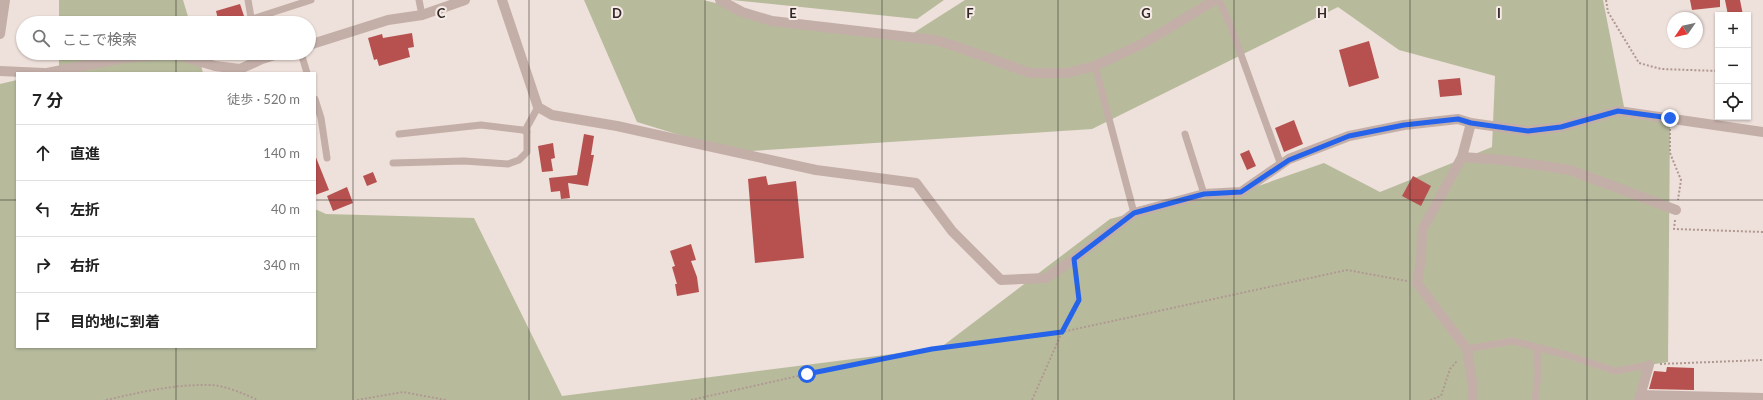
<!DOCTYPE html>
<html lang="ja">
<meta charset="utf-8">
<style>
body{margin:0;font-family:Lato,"Noto Sans JP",sans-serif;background:#f2f2f2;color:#222}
.controls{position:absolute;right:12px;top:12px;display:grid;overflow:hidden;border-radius:0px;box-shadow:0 1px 3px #0004}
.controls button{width:36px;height:36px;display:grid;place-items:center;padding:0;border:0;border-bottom:1px solid #e0e0e0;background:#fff;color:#222;font:20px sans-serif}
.compass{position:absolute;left:1667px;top:12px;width:36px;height:36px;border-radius:50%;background:#fff;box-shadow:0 1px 3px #0004;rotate:236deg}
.stop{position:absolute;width:12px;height:12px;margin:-9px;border:3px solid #2563eb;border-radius:50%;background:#fff}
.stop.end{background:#2563eb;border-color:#fff;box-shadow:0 1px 4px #0008}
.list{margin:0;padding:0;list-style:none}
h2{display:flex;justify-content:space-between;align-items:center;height:52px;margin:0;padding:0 16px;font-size:17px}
h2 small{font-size:13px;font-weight:400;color:#767676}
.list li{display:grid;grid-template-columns:26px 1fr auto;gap:12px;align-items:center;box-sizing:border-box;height:56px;padding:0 16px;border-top:1px solid #e0e0e0}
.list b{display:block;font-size:15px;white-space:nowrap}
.list em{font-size:13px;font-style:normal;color:#767676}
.icon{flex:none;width:22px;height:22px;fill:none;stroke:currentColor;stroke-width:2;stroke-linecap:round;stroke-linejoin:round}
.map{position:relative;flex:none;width:1763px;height:400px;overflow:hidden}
.search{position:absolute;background:#fff;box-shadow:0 1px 3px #0004;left:16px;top:16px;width:300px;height:44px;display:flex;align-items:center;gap:10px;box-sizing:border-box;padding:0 14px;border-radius:22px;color:#767676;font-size:15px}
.panel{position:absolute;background:#fff;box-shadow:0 1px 3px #0004;left:16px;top:72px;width:300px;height:276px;border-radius:0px}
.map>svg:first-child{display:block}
.green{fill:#b7bb9c}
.building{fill:#b65150}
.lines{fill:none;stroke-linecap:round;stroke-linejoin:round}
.path{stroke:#b09892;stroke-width:2;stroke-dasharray:2 2;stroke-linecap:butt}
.service{stroke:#c4aea8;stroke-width:7}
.minor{stroke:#c4aea8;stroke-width:10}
.route{stroke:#2563eb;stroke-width:5}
.grid{fill:none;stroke:#322827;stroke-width:1;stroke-opacity:0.55}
.grid-label{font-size:13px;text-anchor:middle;font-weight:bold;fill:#322827;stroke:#f6ebe6;stroke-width:4;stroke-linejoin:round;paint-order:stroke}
</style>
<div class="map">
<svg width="1763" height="400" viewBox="0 0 1763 400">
<rect width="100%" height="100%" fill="#eee0da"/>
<g class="green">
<polygon points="59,0 183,0 190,23 59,23"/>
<polygon points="584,0 703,0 821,28 907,37 965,0 1603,0 1626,117 1670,123 1668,362 1649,365 1644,400 0,400 0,84 17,80 17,347 315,347 315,209 326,214 474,218 562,396 940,348 1110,219 1204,194 1241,192 1324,163 1380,192 1492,147 1495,76 1399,50 1338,7 1092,129 735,152 637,122"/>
<polygon points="732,0 944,0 917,19"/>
<polygon points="59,53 198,53 203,73 49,73 59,71"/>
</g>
<g class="building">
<polygon points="1690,0 1720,0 1720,7 1692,10"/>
<polygon points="1725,0 1740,0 1743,15 1728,15"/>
<polygon points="240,4 244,16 219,23 216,11"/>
<polygon points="412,33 414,47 408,48 410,57 379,66 377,59 374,60 368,38 382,34 383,38"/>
<polygon points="1369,41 1379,78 1349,87 1339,50"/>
<polygon points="1460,78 1462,95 1440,97 1438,80"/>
<polygon points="1294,120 1303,144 1284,152 1275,128"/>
<polygon points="584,134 594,136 591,155 594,155 588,186 568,183 570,198 561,199 560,191 551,192 549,178 577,175"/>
<polygon points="553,143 555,158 551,159 553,171 542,172 538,146"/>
<polygon points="1249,150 1256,166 1247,170 1240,154"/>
<polygon points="315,155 329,190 315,195"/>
<polygon points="373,172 377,182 367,186 363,176"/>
<polygon points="766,176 768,185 796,181 804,258 755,263 748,179"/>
<polygon points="1413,176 1431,186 1421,206 1402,196"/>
<polygon points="347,187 353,203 333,211 327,196"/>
<polygon points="691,244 696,260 691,261 697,277 699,292 677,296 675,284 677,284 672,267 675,266 670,251"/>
<polygon points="1667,367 1694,368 1694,390 1649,389 1654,371 1666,372"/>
</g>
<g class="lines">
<g class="path">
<polyline points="1606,0 1608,12 1639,63 1661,69 1718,71"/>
<polyline points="1670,129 1670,153 1681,180 1678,200"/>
<polyline points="1675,220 1674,229 1763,232"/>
<polyline points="1660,364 1763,360"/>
<path d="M106,400C141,392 175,384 211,385C227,386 244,394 258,400"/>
<polyline points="357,400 403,392 446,400"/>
<polyline points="691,400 807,374 932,349 1062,332 1347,270 1407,281"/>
<polyline points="1032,400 1062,332 1079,300 1075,272"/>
<polyline points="1430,400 1441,396 1450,369 1457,361"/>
</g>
<g class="service">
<polyline points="248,0 252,23"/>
<polyline points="419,0 422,15"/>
<polyline points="1219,0 1231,27 1281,165"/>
<polyline points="252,19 311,0"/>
<polyline points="301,53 307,73"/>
<polyline points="1095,66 1134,213"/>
<polyline points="315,99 321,118 327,158"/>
<polyline points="399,134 481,125 523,130 527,132"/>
<polyline points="1185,134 1204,194"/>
<polyline points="393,163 464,161 508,164 519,160 527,152 527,127 538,107"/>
<polyline points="1467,349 1513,341 1570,356 1615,371 1649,365"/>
<polyline points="1535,400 1538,375 1537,348"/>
</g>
<g class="minor">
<polyline points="502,0 538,107 552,115 617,126 816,170 916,183 952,231 1001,280 1046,278 1074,259 1134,213 1204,194 1241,192 1289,159 1349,136 1404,125 1458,119 1471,123 1528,131 1561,127 1618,111 1763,132"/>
<polyline points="720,0 742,12 772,21 935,40 955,46 1030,73 1067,73 1095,66 1144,43 1215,0"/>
<polyline points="0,34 5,0"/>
<polyline points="309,45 388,20 422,15 465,0"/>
<polyline points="0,71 44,73"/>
<polyline points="47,73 124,58 174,54 215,66 240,69 262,59 281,53"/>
<polyline points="1462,157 1471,123"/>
<polyline points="1640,395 1763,398"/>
<polyline points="1472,400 1473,388 1467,349 1417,283 1421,259 1422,230 1462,157 1504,160 1570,170 1676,210"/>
<polyline points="1639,400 1649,365"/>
</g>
</g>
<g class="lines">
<polyline class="route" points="807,374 932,349 1062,332 1079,300 1074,259 1134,213 1204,194 1241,192 1289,160 1349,136 1404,125 1458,119 1471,123 1528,131 1561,127 1618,111 1670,118"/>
</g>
<path class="grid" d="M176,0V23M353,0V400M529,0V400M705,0V400M882,0V400M1058,0V400M1234,0V400M1410,0V400M1587,0V400M176,53V73M0,200H17M315,200H1763M176,347V400"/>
<g class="grid-label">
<text x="441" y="18">C</text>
<text x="617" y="18">D</text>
<text x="793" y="18">E</text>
<text x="970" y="18">F</text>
<text x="1146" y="18">G</text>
<text x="1322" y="18">H</text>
<text x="1499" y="18">I</text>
</g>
</svg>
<div class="controls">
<button>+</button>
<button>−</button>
<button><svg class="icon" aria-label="locate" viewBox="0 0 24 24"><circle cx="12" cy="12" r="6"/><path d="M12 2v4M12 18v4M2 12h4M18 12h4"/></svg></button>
</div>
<svg class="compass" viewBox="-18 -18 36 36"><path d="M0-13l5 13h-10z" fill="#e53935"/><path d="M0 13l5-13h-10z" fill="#767676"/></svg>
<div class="stop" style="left:807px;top:374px"></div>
<div class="stop end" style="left:1670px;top:118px"></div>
<div class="search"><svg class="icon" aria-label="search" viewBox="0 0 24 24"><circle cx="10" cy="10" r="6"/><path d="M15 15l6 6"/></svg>ここで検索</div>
<section class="panel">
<h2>7 分<small>徒歩 · 520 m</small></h2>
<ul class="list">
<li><svg class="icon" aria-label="ahead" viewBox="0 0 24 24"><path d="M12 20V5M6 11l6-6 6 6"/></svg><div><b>直進</b></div><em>140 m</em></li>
<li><svg class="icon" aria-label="left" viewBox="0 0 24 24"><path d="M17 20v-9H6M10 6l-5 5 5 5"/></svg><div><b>左折</b></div><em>40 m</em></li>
<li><svg class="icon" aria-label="right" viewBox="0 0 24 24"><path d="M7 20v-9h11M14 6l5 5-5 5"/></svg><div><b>右折</b></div><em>340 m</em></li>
<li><svg class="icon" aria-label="arrive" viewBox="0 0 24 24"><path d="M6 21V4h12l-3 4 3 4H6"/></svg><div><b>目的地に到着</b></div></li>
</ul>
</section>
</div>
